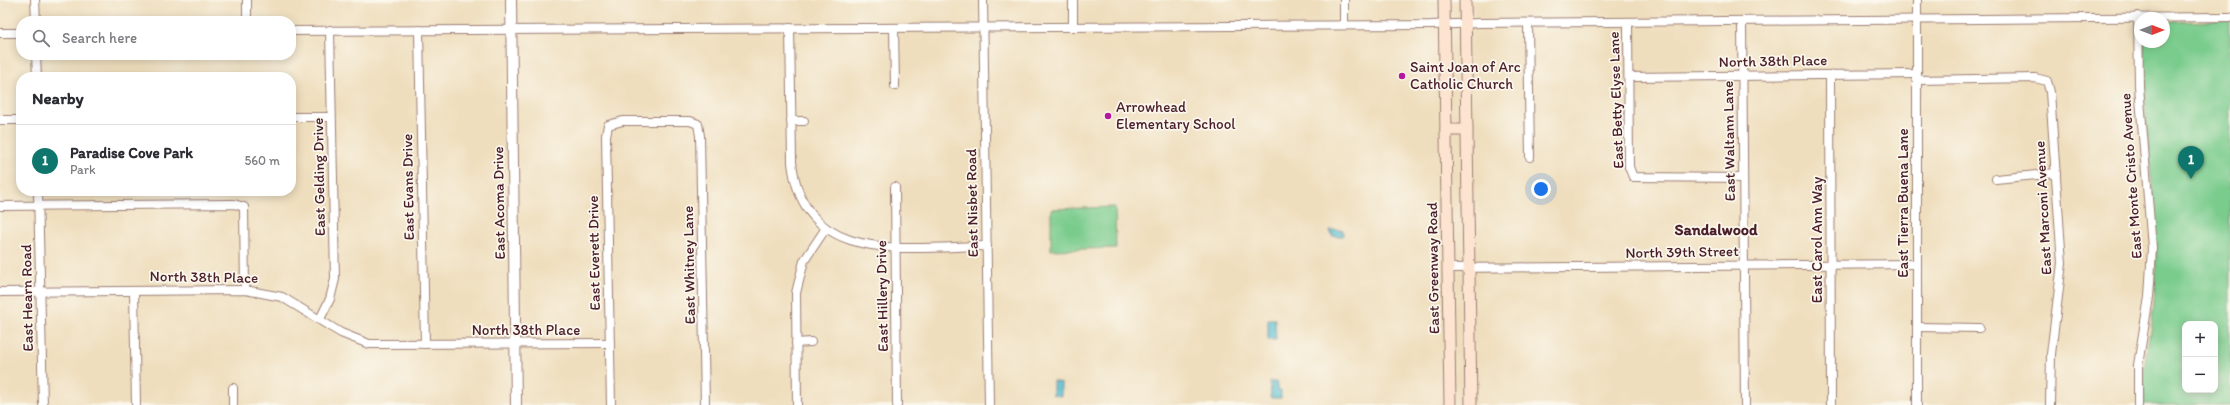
<!DOCTYPE html>
<meta charset="utf-8">
<style>
body{margin:0;font-family:Itim,sans-serif;background:#f2f2f3;color:#2b2b33}
.controls{position:absolute;right:12px;bottom:12px;display:grid;overflow:hidden;border-radius:8px;box-shadow:0 2px 10px #0003}
.controls button{width:36px;height:36px;display:grid;place-items:center;padding:0;border:0;border-bottom:1px solid #e1e1e2;background:#fff;color:#2b2b33;font:20px sans-serif}
.compass{position:absolute;left:2134px;top:12px;width:36px;height:36px;border-radius:50%;background:#fff;box-shadow:0 2px 10px #0003;rotate:90deg}
.you{position:absolute;left:1541px;top:189px;width:14px;height:14px;margin:-10px;border:3px solid #fff;border-radius:50%;background:#1a73e8;box-shadow:0 0 0 6px #1a73e833}
.badge{display:grid;place-items:center;width:26px;height:26px;border-radius:50%;background:#0f766e;color:#fff;font-size:13px;font-weight:700}
.pin{position:absolute;translate:-50% -33px;filter:drop-shadow(0 1px 2px #0008)}
.pin::after{content:'';position:absolute;top:21px;width:14px;height:12px;background:inherit;clip-path:polygon(0 0,100% 0,50% 100%)}
.list{margin:0;padding:0;list-style:none}
h2{display:flex;justify-content:space-between;align-items:center;height:52px;margin:0;padding:0 16px;font-size:17px}
h2 small{font-size:13px;font-weight:400;color:#7c7c81}
.list li{display:grid;grid-template-columns:26px 1fr auto;gap:12px;align-items:center;box-sizing:border-box;height:72px;padding:0 16px;border-top:1px solid #e1e1e2}
.list b{display:block;font-size:15px;white-space:nowrap}
.list p{margin:0;font-size:13px;white-space:nowrap;color:#7c7c81}
.list em{font-size:13px;font-style:normal;color:#7c7c81}
.icon{flex:none;width:22px;height:22px;fill:none;stroke:currentColor;stroke-width:2;stroke-linecap:round;stroke-linejoin:round}
.map{position:relative;flex:none;width:2230px;height:405px;overflow:hidden}
.search{position:absolute;background:#fff;box-shadow:0 2px 10px #0003;left:16px;top:16px;width:280px;height:44px;display:flex;align-items:center;gap:10px;box-sizing:border-box;padding:0 14px;border-radius:16px;color:#7c7c81;font-size:15px}
.panel{position:absolute;background:#fff;box-shadow:0 2px 10px #0003;left:16px;top:72px;width:280px;height:124px;border-radius:16px}
.map>svg:first-child{display:block}
.green{fill:#7acc8d;stroke:#62765c;fill-rule:evenodd}
.water{fill:#54bed0;stroke:#4f6e7e}
.lines{fill:none;stroke-linecap:round;stroke-linejoin:round}
.minor-casing{stroke:#9c7e74;stroke-width:10}
.tertiary-casing{stroke:#9c7e74;stroke-width:12}
.secondary-casing{stroke:#9c7e74;stroke-width:13}
.minor{stroke:#fff;stroke-width:8}
.tertiary{stroke:#fff;stroke-width:10}
.secondary{stroke:#fde4d1;stroke-width:11}
.poi-dot{fill:#b5179e;stroke:#fbf7ec;stroke-width:1.5}
.labels{text-anchor:middle;dominant-baseline:central;stroke-width:3.5;stroke-linejoin:round;paint-order:stroke}
.street-label{font-size:15px;fill:#4a1f2b;stroke:#fbf7ec}
.poi-label{font-size:15px;fill:#4a1f2b;stroke:#fbf7ec;text-anchor:start}
.neighbourhood-label{font-size:16px;font-weight:bold;fill:#4a1f2b;stroke:#fbf7ec}
</style>
<div class="map">
<svg width="2230" height="405" viewBox="0 0 2230 405">
<rect width="100%" height="100%" fill="#fbf7ec"/>
<filter id="ink" filterUnits="userSpaceOnUse"><feTurbulence type="fractalNoise" baseFrequency=".025" numOctaves="2"/><feDisplacementMap in="SourceGraphic" scale="8" xChannelSelector="R" yChannelSelector="G"/><feConvolveMatrix kernelMatrix="1 2 1 2 8 2 1 2 1" color-interpolation-filters="sRGB"/></filter>
<filter id="wash" filterUnits="userSpaceOnUse"><feTurbulence type="fractalNoise" baseFrequency=".012" numOctaves="4" result="noise"/><feDisplacementMap in="SourceGraphic" scale="16" xChannelSelector="R" yChannelSelector="G"/><feGaussianBlur stdDeviation="0.9" result="paint"/><feColorMatrix in="noise" values="0 0 0 0 0 0 0 0 0 0 0 0 0 0 0 0 0 1.4 0 .05"/><feComposite in="paint" operator="in"/></filter>
<g filter="url(#wash)">
<rect width="100%" height="100%" fill="#efdebd"/>
<g class="green">
<path d="M2230,21V405H2144V370L2154,304L2156,257L2155,224L2145,105L2144,42H2164V22ZM2185,324H2215V390H2185Z"/>
<polygon points="1115,207 1116,248 1051,250 1051,209"/>
</g>
<g class="water">
<polygon points="1330,230 1343,230 1343,236 1332,236"/>
<polygon points="1268,319 1275,319 1276,340 1268,340"/>
<polygon points="1053,381 1061,383 1061,396 1053,395"/>
<polygon points="1270,382 1277,382 1277,391 1281,391 1281,398 1271,398"/>
</g>
</g>
<g filter="url(#ink)">
<g class="lines">
<defs>
<g id="minor">
<polyline points="35,0 36,21"/>
<polyline points="247,0 247,21"/>
<polyline points="983,0 989,405"/>
<polyline points="1073,0 1073,27"/>
<polyline points="1344,0 1344,25"/>
<polyline points="1917,0 1917,405"/>
<polyline points="2138,16 2139,86 2152,248 2149,297 2138,365 2138,405"/>
<polyline points="1742,21 1745,405"/>
<polyline points="1628,22 1629,167 1633,177 1743,178"/>
<polyline points="1528,24 1530,157"/>
<path d="M790,28L792,162C803,267 909,247 987,246"/>
<polyline points="894,28 895,86"/>
<polyline points="419,30 425,344"/>
<polyline points="291,31 1431,25 1480,23 2230,17"/>
<polyline points="0,33 21,33"/>
<polyline points="36,55 37,77"/>
<polyline points="1830,75 1831,405"/>
<polyline points="1629,77 1917,74"/>
<polyline points="1917,80 2035,78 2047,81 2050,92 2062,263 2051,354 2050,405"/>
<polyline points="291,117 331,117"/>
<polyline points="0,120 21,120"/>
<polyline points="791,121 804,121"/>
<polyline points="1996,179 2056,173"/>
<polyline points="895,187 897,405"/>
<polyline points="38,191 43,405"/>
<polyline points="0,206 234,204 244,207 245,290"/>
<polyline points="1448,268 1917,264"/>
<polyline points="134,291 136,405"/>
<polyline points="0,292 245,290 282,297 341,333 369,344 610,343"/>
<polyline points="320,319 330,299 335,279 330,30"/>
<polyline points="1917,327 1979,328"/>
<polyline points="796,343 811,342"/>
<polyline points="233,388 233,405"/>
<polyline points="611,405 606,136 608,125 623,121 690,121 698,124 700,136 705,405"/>
<polyline points="797,405 796,293 804,261 826,228"/>
</g>
<polyline id="tertiary" points="511,0 516,405"/>
<g id="secondary">
<polyline points="1444,0 1450,405"/>
<polyline points="1465,0 1471,405"/>
<polyline points="1446,130 1467,130"/>
</g>
</defs>
<use href="#minor" class="minor-casing"/>
<use href="#tertiary" class="tertiary-casing"/>
<use href="#secondary" class="secondary-casing"/>
<use href="#minor" class="minor"/>
<use href="#tertiary" class="tertiary"/>
<use href="#secondary" class="secondary"/>
</g>
</g>
<g class="poi-dot">
<circle cx="1402" cy="76" r="4"/>
<circle cx="1108" cy="116" r="4"/>
</g>
<g class="labels">
<g class="street-label">
<text transform="translate(1773 61) rotate(-1)">North 38th Place</text>
<text transform="translate(1616 100) rotate(-92)">East Betty Elyse Lane</text>
<text transform="translate(1729 141) rotate(-91)">East Waltann Lane</text>
<text transform="translate(2131 176) rotate(-94)">East Monte Cristo Avenue</text>
<text transform="translate(319 177) rotate(-91)">East Gelding Drive</text>
<text transform="translate(408 187) rotate(-91)">East Evans Drive</text>
<text transform="translate(499 203) rotate(-91)">East Acoma Drive</text>
<text transform="translate(972 203) rotate(-91)">East Nisbet Road</text>
<text transform="translate(1903 203) rotate(-90)">East Tierra Buena Lane</text>
<text transform="translate(2043 208) rotate(-93)">East Marconi Avenue</text>
<text transform="translate(1817 240) rotate(-90)">East Carol Ann Way</text>
<text transform="translate(1682 252) rotate(-1)">North 39th Street</text>
<text transform="translate(594 253) rotate(-91)">East Everett Drive</text>
<text transform="translate(689 265) rotate(-91)">East Whitney Lane</text>
<text transform="translate(1433 268) rotate(-91)">East Greenway Road</text>
<text transform="translate(204 277) rotate(1)">North 38th Place</text>
<text transform="translate(882 296) rotate(-91)">East Hillery Drive</text>
<text transform="translate(27 298) rotate(-91)">East Hearn Road</text>
<text x="526" y="330">North 38th Place</text>
</g>
<g class="poi-label">
<text x="1410" y="67">Saint Joan of Arc<tspan x="1410" dy="17">Catholic Church</tspan></text>
<text x="1116" y="107">Arrowhead<tspan x="1116" dy="17">Elementary School</tspan></text>
</g>
<g class="neighbourhood-label">
<text x="1716" y="229">Sandalwood</text>
</g>
</g>
</svg>
<div class="controls">
<button>+</button>
<button>−</button>
</div>
<svg class="compass" viewBox="-18 -18 36 36"><path d="M0-13l5 13h-10z" fill="#e53935"/><path d="M0 13l5-13h-10z" fill="#7c7c81"/></svg>
<div class="you"></div>
<div class="pin badge" style="left:2191px;top:179px">1</div>
<div class="search"><svg class="icon" aria-label="search" viewBox="0 0 24 24"><circle cx="10" cy="10" r="6"/><path d="M15 15l6 6"/></svg>Search here</div>
<section class="panel">
<h2>Nearby<small></small></h2>
<ul class="list">
<li><span class="badge">1</span><div><b>Paradise Cove Park</b><p>Park</p></div><em>560 m</em></li>
</ul>
</section>
</div>
